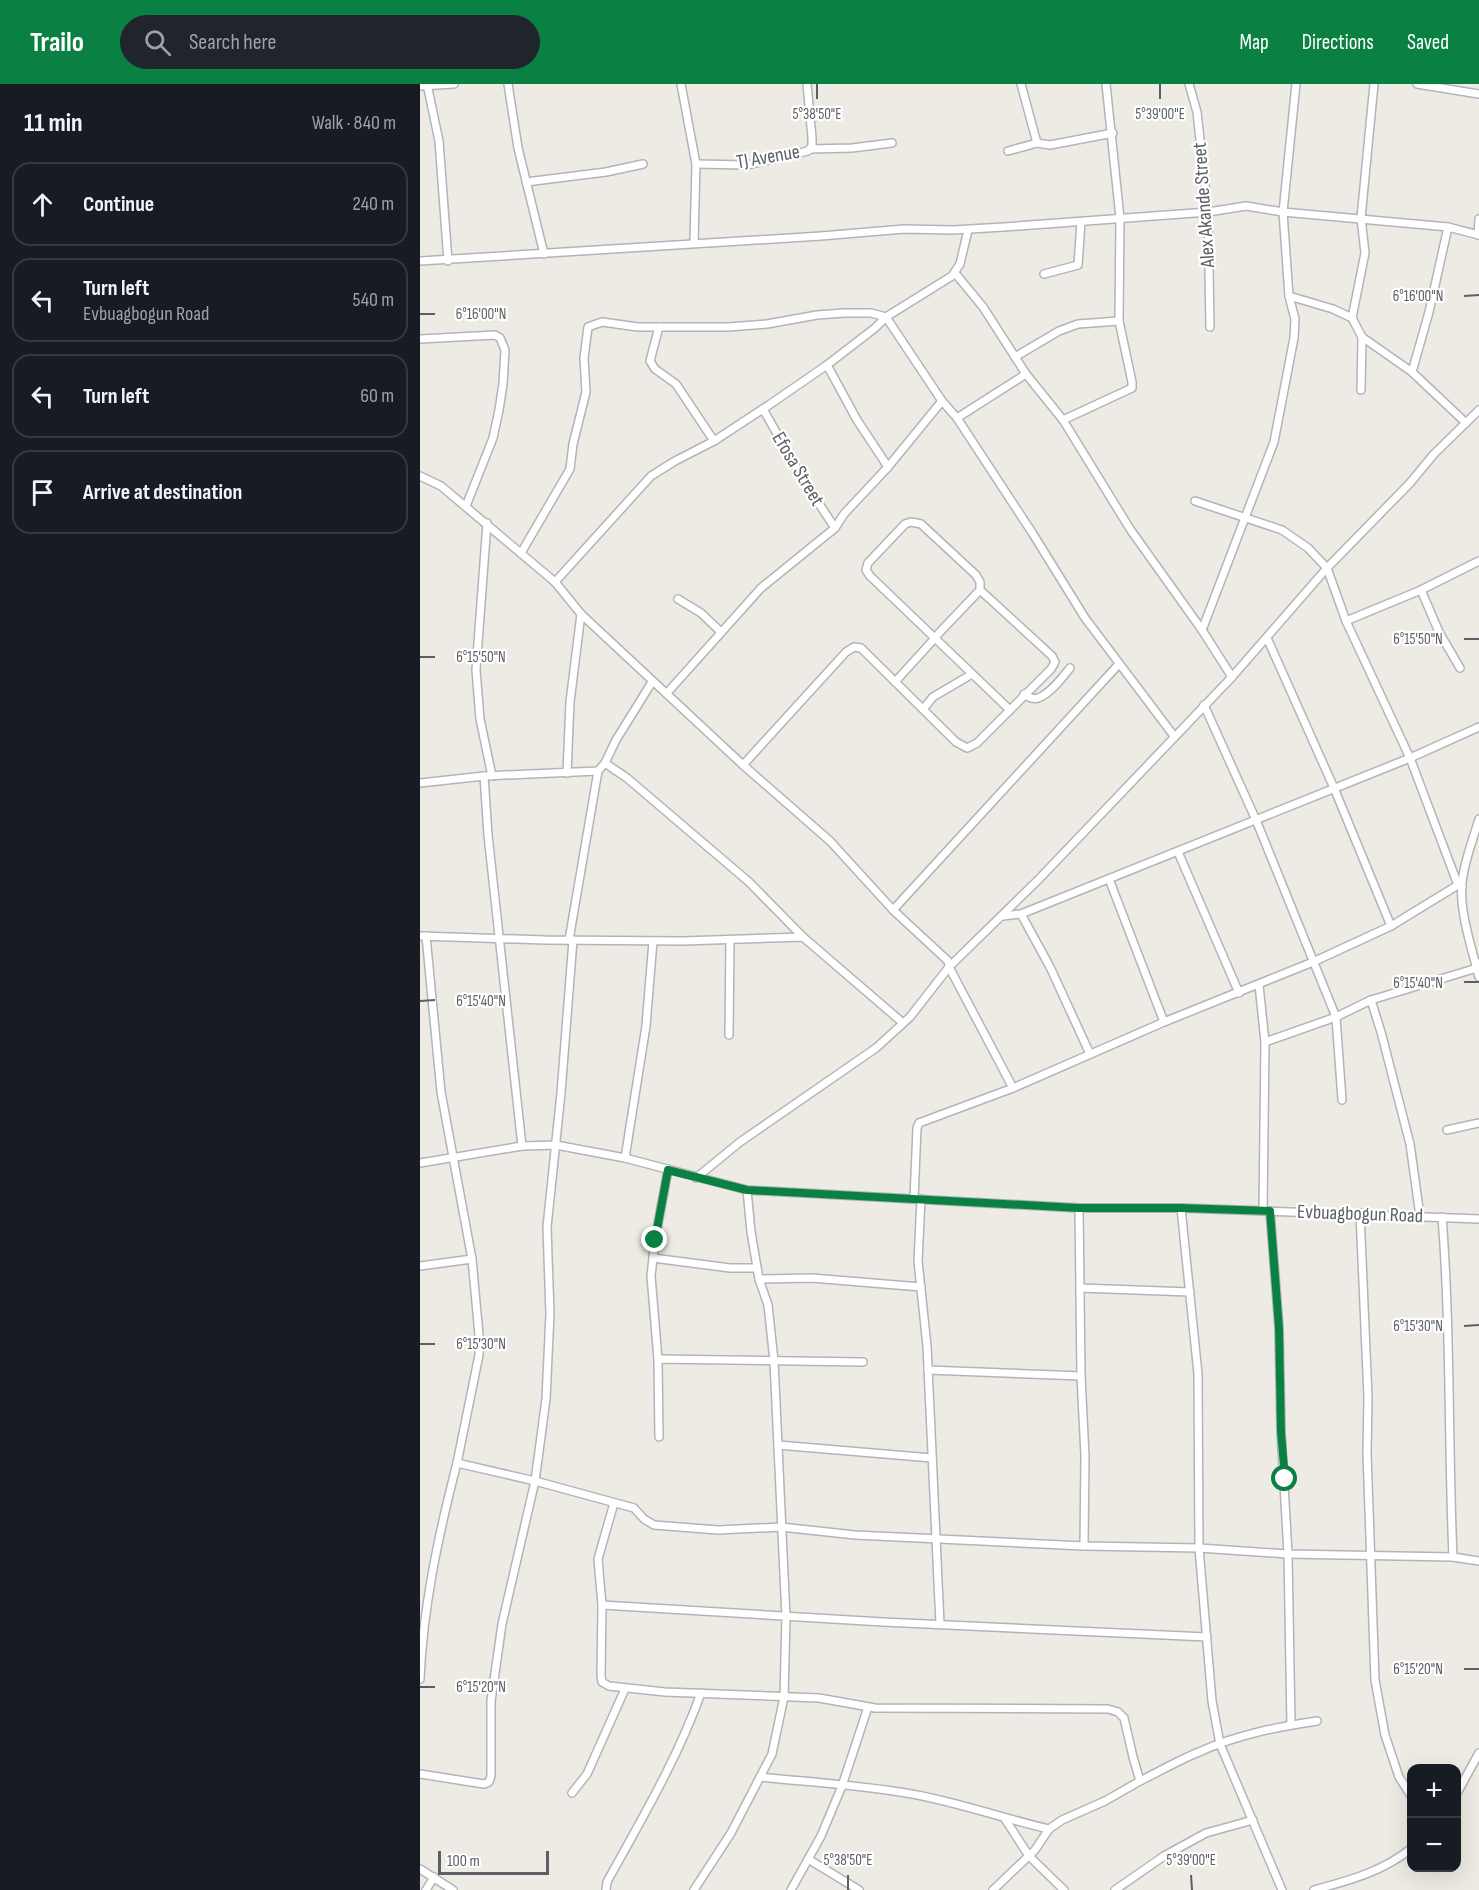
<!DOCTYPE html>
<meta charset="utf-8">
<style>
body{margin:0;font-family:"Sofia Sans Condensed",sans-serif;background:#20242c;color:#f1f3f6}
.controls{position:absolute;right:18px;bottom:18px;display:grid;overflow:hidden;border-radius:12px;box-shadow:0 6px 24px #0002}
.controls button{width:54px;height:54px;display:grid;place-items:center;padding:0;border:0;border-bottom:2px solid #363941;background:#171b24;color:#f1f3f6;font:30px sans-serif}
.scale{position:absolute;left:18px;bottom:15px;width:111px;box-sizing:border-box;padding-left:6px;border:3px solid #5c6064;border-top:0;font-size:16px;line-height:21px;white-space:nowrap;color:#5c6064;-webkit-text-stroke:4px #fff;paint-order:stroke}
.stop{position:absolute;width:18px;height:18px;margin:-14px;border:4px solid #0b8043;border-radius:50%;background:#fff}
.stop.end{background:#0b8043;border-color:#fff;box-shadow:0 2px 6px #0008}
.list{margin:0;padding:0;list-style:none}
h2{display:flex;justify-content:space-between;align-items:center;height:78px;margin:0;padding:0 24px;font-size:26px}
h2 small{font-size:20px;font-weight:400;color:#9ea1a6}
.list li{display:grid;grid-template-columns:39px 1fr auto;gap:18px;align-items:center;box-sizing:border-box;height:84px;margin:0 12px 12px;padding:0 12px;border:2px solid #363941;border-radius:18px}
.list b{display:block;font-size:22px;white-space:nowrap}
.list p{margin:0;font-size:20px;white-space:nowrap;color:#9ea1a6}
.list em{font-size:20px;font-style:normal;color:#9ea1a6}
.icon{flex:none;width:33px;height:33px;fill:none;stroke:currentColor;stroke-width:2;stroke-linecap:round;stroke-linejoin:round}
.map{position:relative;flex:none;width:1059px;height:1806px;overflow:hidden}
header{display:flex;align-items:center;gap:36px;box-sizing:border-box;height:84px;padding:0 30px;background:#0b8043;color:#fff}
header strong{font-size:28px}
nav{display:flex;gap:33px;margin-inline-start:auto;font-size:21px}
.search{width:420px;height:54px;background:#20242c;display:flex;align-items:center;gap:15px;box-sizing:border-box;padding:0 21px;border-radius:33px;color:#9ea1a6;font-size:22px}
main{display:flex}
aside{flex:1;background:#171b24}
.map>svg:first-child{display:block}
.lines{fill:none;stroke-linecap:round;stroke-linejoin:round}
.street-casing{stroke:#b1b5b9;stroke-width:10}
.street{stroke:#fff;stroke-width:7}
.route{stroke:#0b8043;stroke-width:8}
.ticks{fill:none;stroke:#5c6064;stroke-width:2}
.labels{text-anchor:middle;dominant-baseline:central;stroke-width:4.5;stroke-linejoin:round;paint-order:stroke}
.street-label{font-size:20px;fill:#5c6064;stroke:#fff}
.ticks-label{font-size:15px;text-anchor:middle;fill:#5c6064;stroke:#fff;stroke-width:4.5;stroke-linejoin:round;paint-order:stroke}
</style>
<header>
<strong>Trailo</strong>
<div class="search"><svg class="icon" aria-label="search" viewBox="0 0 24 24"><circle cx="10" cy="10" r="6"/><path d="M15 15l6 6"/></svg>Search here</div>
<nav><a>Map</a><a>Directions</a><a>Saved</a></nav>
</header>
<main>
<aside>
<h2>11 min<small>Walk · 840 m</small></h2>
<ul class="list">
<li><svg class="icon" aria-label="ahead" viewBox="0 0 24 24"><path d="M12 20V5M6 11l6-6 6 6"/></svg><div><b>Continue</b></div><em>240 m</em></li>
<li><svg class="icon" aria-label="left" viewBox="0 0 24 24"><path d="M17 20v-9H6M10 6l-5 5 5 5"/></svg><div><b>Turn left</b><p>Evbuagbogun Road</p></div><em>540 m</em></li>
<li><svg class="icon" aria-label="left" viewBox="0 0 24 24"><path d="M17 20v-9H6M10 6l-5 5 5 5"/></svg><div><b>Turn left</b></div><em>60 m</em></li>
<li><svg class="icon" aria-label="arrive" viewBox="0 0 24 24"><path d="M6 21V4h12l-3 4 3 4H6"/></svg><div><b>Arrive at destination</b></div></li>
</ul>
</aside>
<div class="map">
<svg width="1059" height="1806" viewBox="0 0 1059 1806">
<rect width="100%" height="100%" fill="#eeebe4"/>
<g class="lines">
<defs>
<g id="street">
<polyline points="7,0 19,57 28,177"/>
<polyline points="88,0 98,64 124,170"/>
<polyline points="261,0 276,80 274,159"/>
<polyline points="601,0 617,59 630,61 693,49"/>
<polyline points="769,0 777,28 788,128 790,243"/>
<polyline points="997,0 1059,10"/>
<polyline points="0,2 34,0"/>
<polyline points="390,65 432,64 472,59"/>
<polyline points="588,67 617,59"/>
<polyline points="276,80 327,81 388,67 392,62 392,54 387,0"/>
<polyline points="106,98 186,88 223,80"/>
<polyline points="1058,151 1059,135"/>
<polyline points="0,177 401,152 484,145 533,146 584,143 788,128 826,122 863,128 1028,143 1059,151"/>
<polyline points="535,189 563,223 606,290 643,336 710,445 782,546 812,593"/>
<polyline points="624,190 658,181 661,138"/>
<polyline points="869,212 913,225 932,234 942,253 992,288 1046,339"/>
<polyline points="932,234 945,169 941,134 954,0"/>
<polyline points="239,243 230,277 235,285 256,300 294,357"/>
<polyline points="0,255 75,251 80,254 85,266 83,300 79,326 73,354 46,422"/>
<polyline points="595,273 639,247 658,240 699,237"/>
<polyline points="407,281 437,336 468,383"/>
<polyline points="992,288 1009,228 1028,143"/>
<polyline points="941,306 942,253"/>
<polyline points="343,325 382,394 415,444"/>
<polyline points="537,334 606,290"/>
<polyline points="643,336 712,304 712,298 699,237 700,134 686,0"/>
<polyline points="0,392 21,402 135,498 161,530 323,681 410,757 473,826 528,877 529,883 490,933 456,964 320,1058 276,1094"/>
<polyline points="775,417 862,446 888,464 907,484 926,537 990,674 1038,801 1042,803"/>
<polyline points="67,439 56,586 60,635 72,692"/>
<polyline points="101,469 150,385 153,360 166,308 164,274 168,243 182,238 218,243 308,243 347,240 397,231 424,229 451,229 466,233 522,317 537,334 613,450 665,534 754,652"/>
<polyline points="135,498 231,392 255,377 294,357 349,321 407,281 455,244 466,233 532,192 540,180 548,146"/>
<polyline points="1001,506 1019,548 1040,584"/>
<polyline points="258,515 281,529 301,548"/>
<polyline points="926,537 1001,506 1059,477"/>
<polyline points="782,546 854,358 874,254 875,235 869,212 863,128 876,0"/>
<polyline points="847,554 914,704 971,842"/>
<path d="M475,598L515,554L519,549L560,506V498L556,491L501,440L491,438L485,440L448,479L446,486L450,492C497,537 543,581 590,626"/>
<polyline points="247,609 341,504 415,444 424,430 468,383 522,317"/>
<path d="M604,610C608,613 613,616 618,614C630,610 642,594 650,584"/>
<polyline points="784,621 836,736 916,933 922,1016"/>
<polyline points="504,624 513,613 552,590"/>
<polyline points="185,679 196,656 232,598"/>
<polyline points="323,681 426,568 434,563 441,564 536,658 547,664 557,659 631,585 635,578 632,572 560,506"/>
<polyline points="147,689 150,618 161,530"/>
<polyline points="64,692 68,751 102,1062"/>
<polyline points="0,699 64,692 178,687 185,679 207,694 329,798 383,853"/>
<path d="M1059,735C1053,756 1044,777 1042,799C1039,827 1052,865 1059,893"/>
<polyline points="758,768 819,909"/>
<polyline points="689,795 744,938"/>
<polyline points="473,826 699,580"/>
<polyline points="601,830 630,883 670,970"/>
<polyline points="583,832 601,830 990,674 1059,643"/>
<polyline points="0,852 125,856 263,857 383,853 483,939"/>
<polyline points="6,852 21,1008 52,1175 59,1251 59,1271 37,1379 115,1397 214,1424 224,1435 234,1441 298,1446 361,1443 435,1451 664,1462 779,1464 868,1470 1033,1473 1059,1477"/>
<polyline points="149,856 178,687"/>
<polyline points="839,901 845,958 843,1127"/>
<polyline points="951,916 961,948 990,1060 1000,1132"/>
<polyline points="309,951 310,856"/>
<polyline points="845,958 916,933 951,916 1057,884 1059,879"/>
<polyline points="593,1004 529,883 619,795 812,593 907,484 990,399 1014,370 1059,326"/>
<polyline points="1027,1046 1059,1039"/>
<polyline points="205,1074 226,942 233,857"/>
<polyline points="0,1079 102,1062 136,1061 205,1074 327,1106 659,1124 761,1124 1059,1135"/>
<polyline points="494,1115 497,1044 499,1039 593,1004 744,938 893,878 971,842 1038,801"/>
<polyline points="501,1115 498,1177 507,1262 520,1540"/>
<polyline points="659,1124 661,1292 665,1372 664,1462"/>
<polyline points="761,1124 778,1290 779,1464 792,1617 800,1660 862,1806"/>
<polyline points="850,1127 859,1244 861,1348 868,1470 871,1641"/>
<polyline points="940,1129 948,1313 947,1369 955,1596 965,1651 979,1693 992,1713"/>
<path d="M1022,1133C1031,1246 1028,1360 1033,1473"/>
<polyline points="233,1174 310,1184 337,1184"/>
<polyline points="0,1182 52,1175"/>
<polyline points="339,1195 392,1194 501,1203"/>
<polyline points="660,1204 770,1208"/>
<polyline points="238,1275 231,1192 235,1156 248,1086"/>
<polyline points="508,1286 661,1292"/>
<polyline points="239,1353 238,1275 443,1278"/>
<polyline points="358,1361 512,1374"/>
<path d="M194,1419L178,1475L182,1521L181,1592L182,1598L189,1602L245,1608L399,1614L455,1624L688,1625L698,1628L704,1634L713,1673L720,1697C740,1687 759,1676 779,1668C816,1651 857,1643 897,1637"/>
<polyline points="182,1521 463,1538 787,1553"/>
<path d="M0,1595C3,1522 19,1449 37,1379"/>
<polyline points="0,1690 64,1700 69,1698 71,1692 71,1617 82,1540 115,1397 126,1315 130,1230 127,1143 141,1009 153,856"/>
<path d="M340,1693C388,1698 438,1701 486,1709C535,1717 581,1734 629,1745"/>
<polyline points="152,1709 167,1690 205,1605"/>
<polyline points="1036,1711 1059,1669"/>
<polyline points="585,1735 609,1772 644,1806"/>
<polyline points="388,1775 439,1806"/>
<polyline points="0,1785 33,1806"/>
<polyline points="6,1806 14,1793"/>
<path d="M186,1806L187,1798C221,1736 257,1676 281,1609"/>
<polyline points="274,1806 311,1749 352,1670 364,1613 366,1533 354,1277 348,1221 339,1195 331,1148 327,1106"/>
<polyline points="371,1806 401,1752 422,1702 448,1623"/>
<polyline points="573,1806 615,1766 629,1745 642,1736 685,1717 720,1697"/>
<polyline points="695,1806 744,1772 786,1749 833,1736"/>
<path d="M894,1806C930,1796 962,1788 992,1764"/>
</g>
</defs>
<use href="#street" class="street-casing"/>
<use href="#street" class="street"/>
</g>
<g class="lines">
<polyline class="route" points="235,1156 248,1086 327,1106 659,1124 761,1124 850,1127 859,1244 861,1348 865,1395"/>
</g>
<path class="ticks" d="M397,0V15M740,0V15M1044,212L1059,211M0,230H15M1044,555H1059M0,573H15M1044,898H1059M0,917L15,916M1044,1242L1059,1241M0,1260H15M1044,1585H1059M0,1603H15M428,1791V1806M771,1791L772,1806"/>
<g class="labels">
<g class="street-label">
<text transform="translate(348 73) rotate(-10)">TJ Avenue</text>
<text transform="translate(784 121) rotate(-94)">Alex Akande Street</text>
<text transform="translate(378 385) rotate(59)">Efosa Street</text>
<text transform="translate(940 1130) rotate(2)">Evbuagbogun Road</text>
</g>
</g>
<g class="ticks-label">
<text x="397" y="35">5°38'50"E</text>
<text x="740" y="35">5°39'00"E</text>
<text x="998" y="217">6°16'00"N</text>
<text x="61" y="235">6°16'00"N</text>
<text x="998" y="560">6°15'50"N</text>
<text x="61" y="578">6°15'50"N</text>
<text x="998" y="904">6°15'40"N</text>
<text x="61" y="922">6°15'40"N</text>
<text x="998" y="1247">6°15'30"N</text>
<text x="61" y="1265">6°15'30"N</text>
<text x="998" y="1590">6°15'20"N</text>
<text x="61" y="1608">6°15'20"N</text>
<text x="428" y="1781">5°38'50"E</text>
<text x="771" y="1781">5°39'00"E</text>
</g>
</svg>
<div class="controls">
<button>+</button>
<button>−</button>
</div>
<div class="scale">100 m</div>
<div class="stop" style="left:865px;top:1395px"></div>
<div class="stop end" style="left:235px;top:1156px"></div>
</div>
</main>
